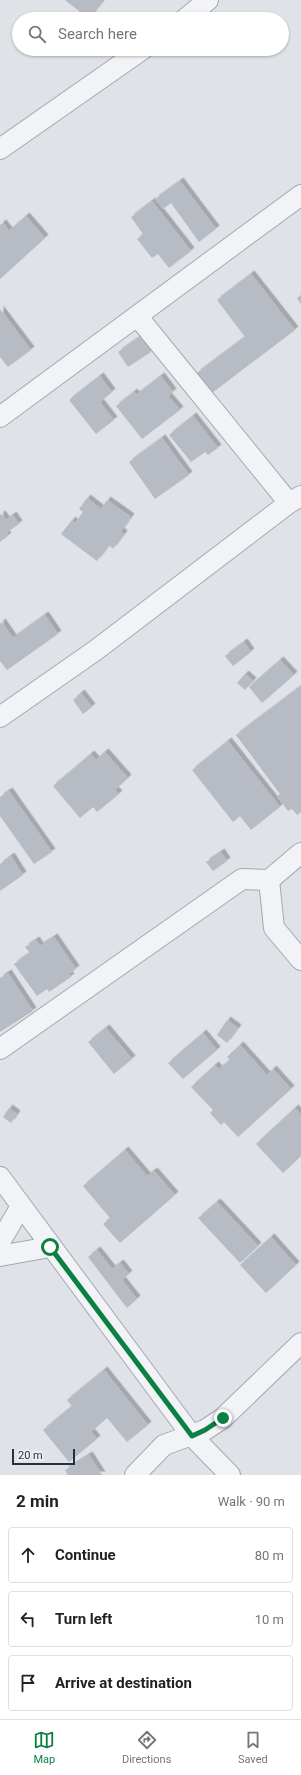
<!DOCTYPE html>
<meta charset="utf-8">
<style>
body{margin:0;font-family:Roboto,sans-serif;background:#f2f2f2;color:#222}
.scale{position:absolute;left:12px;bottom:10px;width:63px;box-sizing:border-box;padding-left:4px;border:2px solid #282f3e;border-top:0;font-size:11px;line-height:14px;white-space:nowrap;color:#282f3e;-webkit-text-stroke:3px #eef1f5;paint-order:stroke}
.stop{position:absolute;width:12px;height:12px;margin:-9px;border:3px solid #0b8043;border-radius:50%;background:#fff}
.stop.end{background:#0b8043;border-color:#fff;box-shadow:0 1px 4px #0008}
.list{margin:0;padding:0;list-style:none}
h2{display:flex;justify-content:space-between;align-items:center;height:52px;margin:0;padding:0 16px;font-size:17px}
h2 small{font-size:13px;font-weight:400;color:#767676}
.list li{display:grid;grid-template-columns:26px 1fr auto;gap:12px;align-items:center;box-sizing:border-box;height:56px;margin:0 8px 8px;padding:0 8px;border:1px solid #e0e0e0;border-radius:4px}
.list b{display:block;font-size:15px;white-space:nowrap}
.list em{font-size:13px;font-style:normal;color:#767676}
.icon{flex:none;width:22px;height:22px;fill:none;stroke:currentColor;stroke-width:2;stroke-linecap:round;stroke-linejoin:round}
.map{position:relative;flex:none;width:301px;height:1475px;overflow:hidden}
.search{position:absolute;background:#fff;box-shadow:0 1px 3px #0004;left:12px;right:12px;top:12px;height:44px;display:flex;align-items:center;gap:10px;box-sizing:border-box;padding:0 14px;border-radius:22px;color:#767676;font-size:15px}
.sheet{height:244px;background:#fff}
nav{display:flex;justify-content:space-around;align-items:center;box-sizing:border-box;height:56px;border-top:1px solid #e0e0e0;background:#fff;font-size:11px;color:#767676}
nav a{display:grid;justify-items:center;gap:2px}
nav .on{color:#0b8043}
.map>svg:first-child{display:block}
.building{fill:#b6bbc4;filter:url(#shadow)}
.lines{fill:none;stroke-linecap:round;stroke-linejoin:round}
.street-casing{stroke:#a4a9b1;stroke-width:22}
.street{stroke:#f1f3f6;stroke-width:20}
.route{stroke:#0b8043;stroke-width:5}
</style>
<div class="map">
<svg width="301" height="1475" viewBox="0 0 301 1475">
<defs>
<filter id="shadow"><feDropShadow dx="3.5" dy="-3.5" stdDeviation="0" flood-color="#0004"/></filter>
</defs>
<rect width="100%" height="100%" fill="#dfe2e7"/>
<g class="building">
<polygon points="65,0 102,0 103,1 89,19"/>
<polygon points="180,181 216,229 199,242 171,203 163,209 155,199"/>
<polygon points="152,201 191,251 169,268 158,254 152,258 137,239 143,234 131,217"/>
<polygon points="26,216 45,238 0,279 0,225 3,223 9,231"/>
<polygon points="251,274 295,330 212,393 197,373 245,337 217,300"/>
<polygon points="301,295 301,304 297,298"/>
<polygon points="0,309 31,350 8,367 0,357"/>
<polygon points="140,337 151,352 128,367 118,352"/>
<polygon points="100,376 112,392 100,402 114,420 96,434 69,400"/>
<polygon points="161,376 173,392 168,396 180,410 142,439 116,406 134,392 136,395"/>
<polygon points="193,416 218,448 208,455 205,452 191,462 169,435"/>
<polygon points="162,438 189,475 155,499 129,462"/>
<polygon points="87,498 101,509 107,500 131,517 121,531 124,534 113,549 109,545 97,561 61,534 72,520 75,523 83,512 79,509"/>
<polygon points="2,514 6,520 13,515 19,524 6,533 8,536 0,542 0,515"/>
<polygon points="45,615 58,634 7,670 0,661 0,624 2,622 13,638"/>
<polygon points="244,642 251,652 233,666 225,656"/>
<polygon points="280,660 294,675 262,703 249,687"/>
<polygon points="245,674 253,681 245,690 237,683"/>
<polygon points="301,686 301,812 297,815 292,809 288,811 277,796 280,794 236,735"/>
<polygon points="81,693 92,707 83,714 73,700"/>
<polygon points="228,741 280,807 251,830 240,816 233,822 192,770"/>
<polygon points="105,752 128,778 115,790 119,794 97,812 93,807 80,818 53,786 91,754 96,760"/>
<polygon points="9,791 52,852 34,864 0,816 0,797"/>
<polygon points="221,852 227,861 213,871 206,862"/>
<polygon points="11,856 23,875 0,891 0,864"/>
<polygon points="54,937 76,969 69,974 71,977 49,992 47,989 37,996 14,964 30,953 25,947 36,940 40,946"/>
<polygon points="8,973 33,1011 0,1032 0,978"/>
<polygon points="227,1020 238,1028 227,1043 217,1035"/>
<polygon points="106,1028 132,1059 114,1074 88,1042"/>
<polygon points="203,1033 217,1050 183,1079 168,1063"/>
<polygon points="240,1045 267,1075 273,1069 291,1089 238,1137 224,1122 221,1125 210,1113 213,1110 191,1087 215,1065 219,1069 230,1060 227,1057"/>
<polygon points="9,1108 17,1114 11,1123 3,1117"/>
<polygon points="295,1108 301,1115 301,1156 283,1173 256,1144"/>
<polygon points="125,1150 147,1176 154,1171 175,1195 120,1243 103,1224 110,1218 83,1186"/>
<polygon points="217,1202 258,1246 240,1263 198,1218"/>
<polygon points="271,1237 296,1265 266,1293 240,1265"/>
<polygon points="97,1250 112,1269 120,1263 129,1274 122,1280 137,1299 127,1308 88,1257"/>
<polygon points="104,1370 148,1425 127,1442 107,1418 92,1431 67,1400"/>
<polygon points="71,1407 97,1439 69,1462 43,1430"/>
<polygon points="89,1455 102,1475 68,1475 65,1470"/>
</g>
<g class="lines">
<defs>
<g id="street">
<polyline points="185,19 208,0"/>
<polyline points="0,149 143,49"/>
<polyline points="138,317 289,503"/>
<polyline points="0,417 301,195"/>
<polyline points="0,717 96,650 289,503 301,496"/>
<polyline points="269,880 274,928 301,960"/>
<polyline points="0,1049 242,879 269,880 301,853"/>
<polyline points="0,1177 192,1436 230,1475"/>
<polyline points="0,1242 21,1206"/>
<polyline points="0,1256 50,1247"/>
<polyline points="135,1475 164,1445 205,1430 223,1418 301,1343"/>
</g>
</defs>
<use href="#street" class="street-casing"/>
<use href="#street" class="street"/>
</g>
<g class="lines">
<polyline class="route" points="50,1247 192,1436 205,1430 223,1418"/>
</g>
</svg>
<div class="scale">20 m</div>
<div class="stop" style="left:50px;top:1247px"></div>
<div class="stop end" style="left:223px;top:1418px"></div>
<div class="search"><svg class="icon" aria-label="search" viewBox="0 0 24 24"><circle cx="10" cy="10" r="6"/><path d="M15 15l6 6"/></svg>Search here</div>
</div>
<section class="sheet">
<h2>2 min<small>Walk · 90 m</small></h2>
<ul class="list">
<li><svg class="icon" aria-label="ahead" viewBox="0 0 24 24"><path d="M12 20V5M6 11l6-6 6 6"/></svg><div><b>Continue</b></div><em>80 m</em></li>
<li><svg class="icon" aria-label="left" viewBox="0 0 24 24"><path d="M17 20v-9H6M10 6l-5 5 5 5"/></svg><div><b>Turn left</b></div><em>10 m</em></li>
<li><svg class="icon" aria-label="arrive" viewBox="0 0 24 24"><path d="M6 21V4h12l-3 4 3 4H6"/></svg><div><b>Arrive at destination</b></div></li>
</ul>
</section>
<nav>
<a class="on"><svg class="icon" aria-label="map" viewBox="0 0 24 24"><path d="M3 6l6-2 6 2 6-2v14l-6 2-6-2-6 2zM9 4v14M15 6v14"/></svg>Map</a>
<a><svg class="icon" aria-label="directions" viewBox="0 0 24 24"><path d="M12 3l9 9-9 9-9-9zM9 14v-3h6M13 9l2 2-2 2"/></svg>Directions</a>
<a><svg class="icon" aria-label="saved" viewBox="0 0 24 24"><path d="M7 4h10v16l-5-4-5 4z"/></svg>Saved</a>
</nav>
